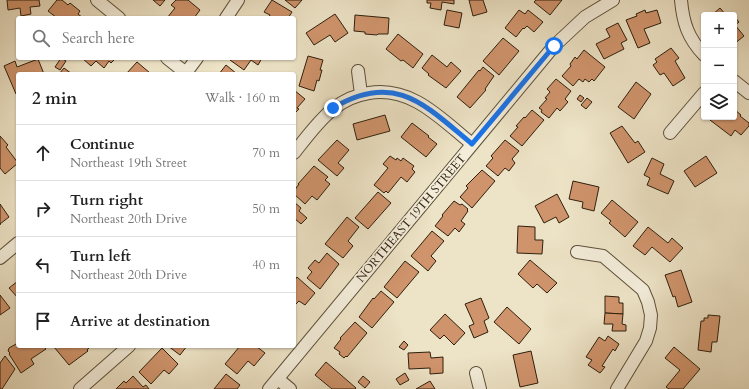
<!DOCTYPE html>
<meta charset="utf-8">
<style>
body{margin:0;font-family:Cardo,serif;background:#f2f2f2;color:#222}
.controls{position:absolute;right:12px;top:12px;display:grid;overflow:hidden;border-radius:4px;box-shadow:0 1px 3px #0004}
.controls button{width:36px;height:36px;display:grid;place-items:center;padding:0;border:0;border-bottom:1px solid #e0e0e0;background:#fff;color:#222;font:20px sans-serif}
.stop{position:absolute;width:12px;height:12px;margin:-9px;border:3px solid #1a73e8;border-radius:50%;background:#fff}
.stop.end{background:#1a73e8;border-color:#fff;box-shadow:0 1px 4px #0008}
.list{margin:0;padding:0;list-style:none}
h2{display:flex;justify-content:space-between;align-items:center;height:52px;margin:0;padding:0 16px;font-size:17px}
h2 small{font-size:13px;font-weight:400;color:#767676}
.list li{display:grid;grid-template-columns:26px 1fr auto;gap:12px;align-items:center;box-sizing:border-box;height:56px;padding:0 16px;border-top:1px solid #e0e0e0}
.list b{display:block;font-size:15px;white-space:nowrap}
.list p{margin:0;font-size:13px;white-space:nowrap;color:#767676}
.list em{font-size:13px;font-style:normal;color:#767676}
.icon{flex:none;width:22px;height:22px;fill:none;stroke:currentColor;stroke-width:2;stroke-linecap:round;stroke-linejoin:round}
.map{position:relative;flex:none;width:749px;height:389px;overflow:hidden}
.search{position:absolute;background:#fff;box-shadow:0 1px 3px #0004;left:16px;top:16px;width:280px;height:44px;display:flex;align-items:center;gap:10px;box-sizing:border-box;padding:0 14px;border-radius:4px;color:#767676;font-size:15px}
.panel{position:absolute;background:#fff;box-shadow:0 1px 3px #0004;left:16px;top:72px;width:280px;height:276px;border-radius:4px}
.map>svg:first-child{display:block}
.building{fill:#d0946c;stroke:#2e1f0d}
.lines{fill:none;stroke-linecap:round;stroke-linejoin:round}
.minor-casing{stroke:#5e503b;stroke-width:14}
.minor{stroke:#f3edda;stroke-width:12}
.route{stroke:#1a73e8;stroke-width:5}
.labels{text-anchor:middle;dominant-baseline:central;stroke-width:3.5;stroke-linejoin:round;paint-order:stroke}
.street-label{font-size:12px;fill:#2e1f0d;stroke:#f3edda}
</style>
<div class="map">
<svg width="749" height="389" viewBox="0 0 749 389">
<rect width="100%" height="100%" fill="#ede3c6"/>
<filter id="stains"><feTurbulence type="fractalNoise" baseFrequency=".005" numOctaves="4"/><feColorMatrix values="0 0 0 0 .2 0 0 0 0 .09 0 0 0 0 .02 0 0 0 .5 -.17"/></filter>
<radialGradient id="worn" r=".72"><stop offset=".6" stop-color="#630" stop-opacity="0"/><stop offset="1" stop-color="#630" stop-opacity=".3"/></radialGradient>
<g class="building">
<polygon points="7,0 39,0 40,6 30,7 31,14 21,16 20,8 8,10"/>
<polygon points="57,0 62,0 68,5 70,3 80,11 78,14 83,18 57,18 48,11"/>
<polygon points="153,0 165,0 160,6"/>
<polygon points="176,0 188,0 200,10 194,18 167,18 175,8 171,5"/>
<polygon points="272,0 292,12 288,18 268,18 270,15 264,12"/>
<polygon points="285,0 302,0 295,8"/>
<polygon points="427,0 454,0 454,4 442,2 441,10 430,8 431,3 427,3"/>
<polygon points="469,0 483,0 487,12 473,16"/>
<polygon points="536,0 562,0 550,15 534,2"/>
<polygon points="720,8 726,15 712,15"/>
<polygon points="447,10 462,13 459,28 444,25"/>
<polygon points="519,10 525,14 528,10 543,22 534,32 527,26 524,29 523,28 516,37 505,28"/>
<polygon points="645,10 646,13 657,10 661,23 644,29 650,43 638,48 626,20 637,16 636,14"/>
<polygon points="335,14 348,33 335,42 330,35 314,45 306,33"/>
<polygon points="355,15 389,18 388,34 378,34 377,35 365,34 365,32 354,31"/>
<polygon points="734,16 739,22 735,25 744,36 734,44"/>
<polygon points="618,23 627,40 621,43 624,49 604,59 596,44 610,37 606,29"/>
<polygon points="398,34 423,54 413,68 403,60 401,61 386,49"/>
<polygon points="503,38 519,51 499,75 483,61"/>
<polygon points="671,48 679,58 675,61 685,78 673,86 664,73 660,75 653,65 657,62 655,59"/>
<polygon points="584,50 605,67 594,81 592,79 589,82 585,79 583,82 579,79 573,86 562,76 571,66 570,64 575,57 577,59"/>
<polygon points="432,55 447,67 451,62 461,71 446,88 428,75 429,74 422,68"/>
<polygon points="308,56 323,60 320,70 322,70 319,81 317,80 314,91 299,86"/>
<polygon points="61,58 66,61 60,70 55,67"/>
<polygon points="82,58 112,58 114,60 111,63 109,61 104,68 96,61 91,66"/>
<polygon points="232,58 262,58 258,65 251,60 244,70 230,60"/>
<polygon points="38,59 44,74 18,74 18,93 16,94 4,66 15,61 17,67"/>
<polygon points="137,62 150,73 149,74 126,74"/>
<polygon points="226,65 237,74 219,74"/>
<polygon points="483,67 494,76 485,89 486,90 470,108 457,97 479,70 480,71"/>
<polygon points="64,68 72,74 59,74"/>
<polygon points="556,79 571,91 565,99 568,102 560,111 557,108 549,118 541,112 542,110 539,108 547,99 545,98 550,92 547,89"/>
<polygon points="636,82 651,94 634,119 618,107"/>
<polygon points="294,90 305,99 297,108 299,109 294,114"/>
<polygon points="580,95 584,98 581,102 577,99"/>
<polygon points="587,98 592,102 586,109 581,105"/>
<polygon points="734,109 741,115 740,116 749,123 749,126 741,135 735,130 731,136 710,120 712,117 734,117"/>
<polygon points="532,110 544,120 522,146 510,136 518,127 516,126 524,117 525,118"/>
<polygon points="385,115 390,131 357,140 353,124"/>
<polygon points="412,123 429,136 428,137 437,144 426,157 401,137"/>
<polygon points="622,126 635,143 638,141 645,152 628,163 610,133"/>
<polygon points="0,136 8,145 6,147 18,163 5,174 0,168"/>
<polygon points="337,140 349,150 338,163 344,168 337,176 318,160"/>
<polygon points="505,140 519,151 512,159 515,163 509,171 505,168 498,176 486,166 493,158 491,156"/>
<polygon points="390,156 396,160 397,158 401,161 403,158 414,166 412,169 415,172 407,182 401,177 388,193 386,191 384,193 374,185 388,168 383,164"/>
<polygon points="706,156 717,173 695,187 684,171"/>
<polygon points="652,158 664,164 660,174 674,181 668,194 647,185 650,178 644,175"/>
<polygon points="314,166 328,177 325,180 330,184 317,200 312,196 305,204 294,194 294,191 299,184 298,184"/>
<polygon points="482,170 495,181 472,208 460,197 468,188 466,186"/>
<polygon points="573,181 599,187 594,211 582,208 583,202 569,199"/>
<polygon points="378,192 391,203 368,229 355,218"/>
<polygon points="557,194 569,217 559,223 556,217 544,223 535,206"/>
<polygon points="612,200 638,222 625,237 609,223 611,221 601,213"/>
<polygon points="454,201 460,205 462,204 468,209 467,210 468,211 461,221 465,224 459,232 455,228 448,236 435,226 443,216 442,215"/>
<polygon points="294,202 301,208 299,211 307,218 301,224 294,218"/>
<polygon points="0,204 9,217 0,224 0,225"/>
<polygon points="347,217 359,227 348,241 353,246 343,258 325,244"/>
<polygon points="518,226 535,227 535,240 543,240 542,254 517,253"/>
<polygon points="648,227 668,243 672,238 683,248 670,262 652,247 645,255 633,246"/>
<polygon points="432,231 444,241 431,256 436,261 428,271 411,256"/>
<polygon points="327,253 339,264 320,289 307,278 312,272 308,268 315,260 319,263"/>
<polygon points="530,260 557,283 547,293 537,284 533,288 518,274"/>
<polygon points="405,261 419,272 397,298 384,287"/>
<polygon points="681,270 692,302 678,307 675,296 673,297 665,275"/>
<polygon points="297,277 315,293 305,305 299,301 294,306 294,281"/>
<polygon points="18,281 18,298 9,288"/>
<polygon points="381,291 394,302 372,328 359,317 373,298 374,299"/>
<polygon points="0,295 10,308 0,315"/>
<polygon points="605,296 619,297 619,303 623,303 623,314 605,313"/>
<polygon points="481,298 489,318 484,321 488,332 474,338 469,326 474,324 465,304"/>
<polygon points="507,307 531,329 519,344 494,322"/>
<polygon points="605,313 623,314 622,324 626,325 626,331 612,331 613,324 604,324"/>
<polygon points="445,314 465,333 454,345 444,335 440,339 430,330"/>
<polygon points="708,315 720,316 717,342 712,342 711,352 698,350 701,321 704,321 704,318 708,318"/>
<polygon points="355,322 367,333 347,357 346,356 344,358 339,354 340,352 334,348 341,339 340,338"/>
<polygon points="608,336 619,344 615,351 613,349 602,366 605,367 600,373 588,365 592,360 586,357 599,337 605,341"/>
<polygon points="404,341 408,345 404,350 399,347"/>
<polygon points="16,344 21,347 23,346 43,346 46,349 31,359 34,364 21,373 9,354 10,353 8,351 9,348"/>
<polygon points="56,346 91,346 87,350 88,351 69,365 54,347"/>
<polygon points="168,346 187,346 180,355"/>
<polygon points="240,346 256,346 265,353 254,366 248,361 237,374 225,364"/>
<polygon points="674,347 700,369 683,389 669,389 666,387 680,370 665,358"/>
<polygon points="162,348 178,364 169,374 164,370 151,384 139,372"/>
<polygon points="531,351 538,383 520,387 513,355"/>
<polygon points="430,352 431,358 443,357 443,373 430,374 430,368 409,369 408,353"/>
<polygon points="5,356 15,369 2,389 0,389 0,363"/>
<polygon points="326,362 356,388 355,389 332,389 315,375"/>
<polygon points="405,373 409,380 400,385 396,379"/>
<polygon points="226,374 240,385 237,389 214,389"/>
<polygon points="133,376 143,387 146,385 149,389 116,389 124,381 126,383"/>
<polygon points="363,376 370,382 365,388 358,382"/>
<polygon points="430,381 435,389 416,389"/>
</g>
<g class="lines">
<defs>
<g id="minor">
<polyline points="97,0 119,18"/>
<path d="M681,0C683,23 688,38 704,55"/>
<polyline points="226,18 238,0"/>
<polyline points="167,58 186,73"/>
<polyline points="358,71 361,94"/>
<polyline points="185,74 197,58"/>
<polyline points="734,81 749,93"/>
<polyline points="670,133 704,93"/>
<path d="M294,153C306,138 318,121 333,109C343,101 356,95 369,93C412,86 441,119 472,144"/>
<polyline points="577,252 603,256 643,290 648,302 651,315 650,328 646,341 617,389"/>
<polyline points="0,258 18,243"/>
<polyline points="476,373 480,389"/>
<polyline points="278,379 290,389"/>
<polyline points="80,389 129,346"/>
<polyline points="269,389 554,46 585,17 613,0"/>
</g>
</defs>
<use href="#minor" class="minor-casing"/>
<use href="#minor" class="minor"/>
</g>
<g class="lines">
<path class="route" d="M333,108C395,71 425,105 472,144L554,46"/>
</g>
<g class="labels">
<g class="street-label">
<text transform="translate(411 218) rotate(-50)">NORTHEAST 19TH STREET</text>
</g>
</g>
<rect width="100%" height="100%" filter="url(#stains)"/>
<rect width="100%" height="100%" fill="url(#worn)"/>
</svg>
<div class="controls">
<button>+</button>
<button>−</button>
<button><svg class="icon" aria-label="layers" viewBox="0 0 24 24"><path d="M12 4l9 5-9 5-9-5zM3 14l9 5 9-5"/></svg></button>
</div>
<div class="stop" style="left:554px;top:46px"></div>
<div class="stop end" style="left:333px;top:108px"></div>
<div class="search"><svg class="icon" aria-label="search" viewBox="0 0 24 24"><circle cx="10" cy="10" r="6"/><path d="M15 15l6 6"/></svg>Search here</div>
<section class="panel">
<h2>2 min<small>Walk · 160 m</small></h2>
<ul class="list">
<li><svg class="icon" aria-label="ahead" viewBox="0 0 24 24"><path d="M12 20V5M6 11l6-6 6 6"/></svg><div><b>Continue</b><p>Northeast 19th Street</p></div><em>70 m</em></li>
<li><svg class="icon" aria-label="right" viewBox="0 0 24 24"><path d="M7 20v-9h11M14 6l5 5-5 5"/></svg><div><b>Turn right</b><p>Northeast 20th Drive</p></div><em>50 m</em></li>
<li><svg class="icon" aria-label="left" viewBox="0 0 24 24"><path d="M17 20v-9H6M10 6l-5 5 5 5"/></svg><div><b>Turn left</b><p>Northeast 20th Drive</p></div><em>40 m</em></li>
<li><svg class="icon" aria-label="arrive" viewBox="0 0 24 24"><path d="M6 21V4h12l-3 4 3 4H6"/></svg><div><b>Arrive at destination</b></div></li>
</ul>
</section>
</div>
